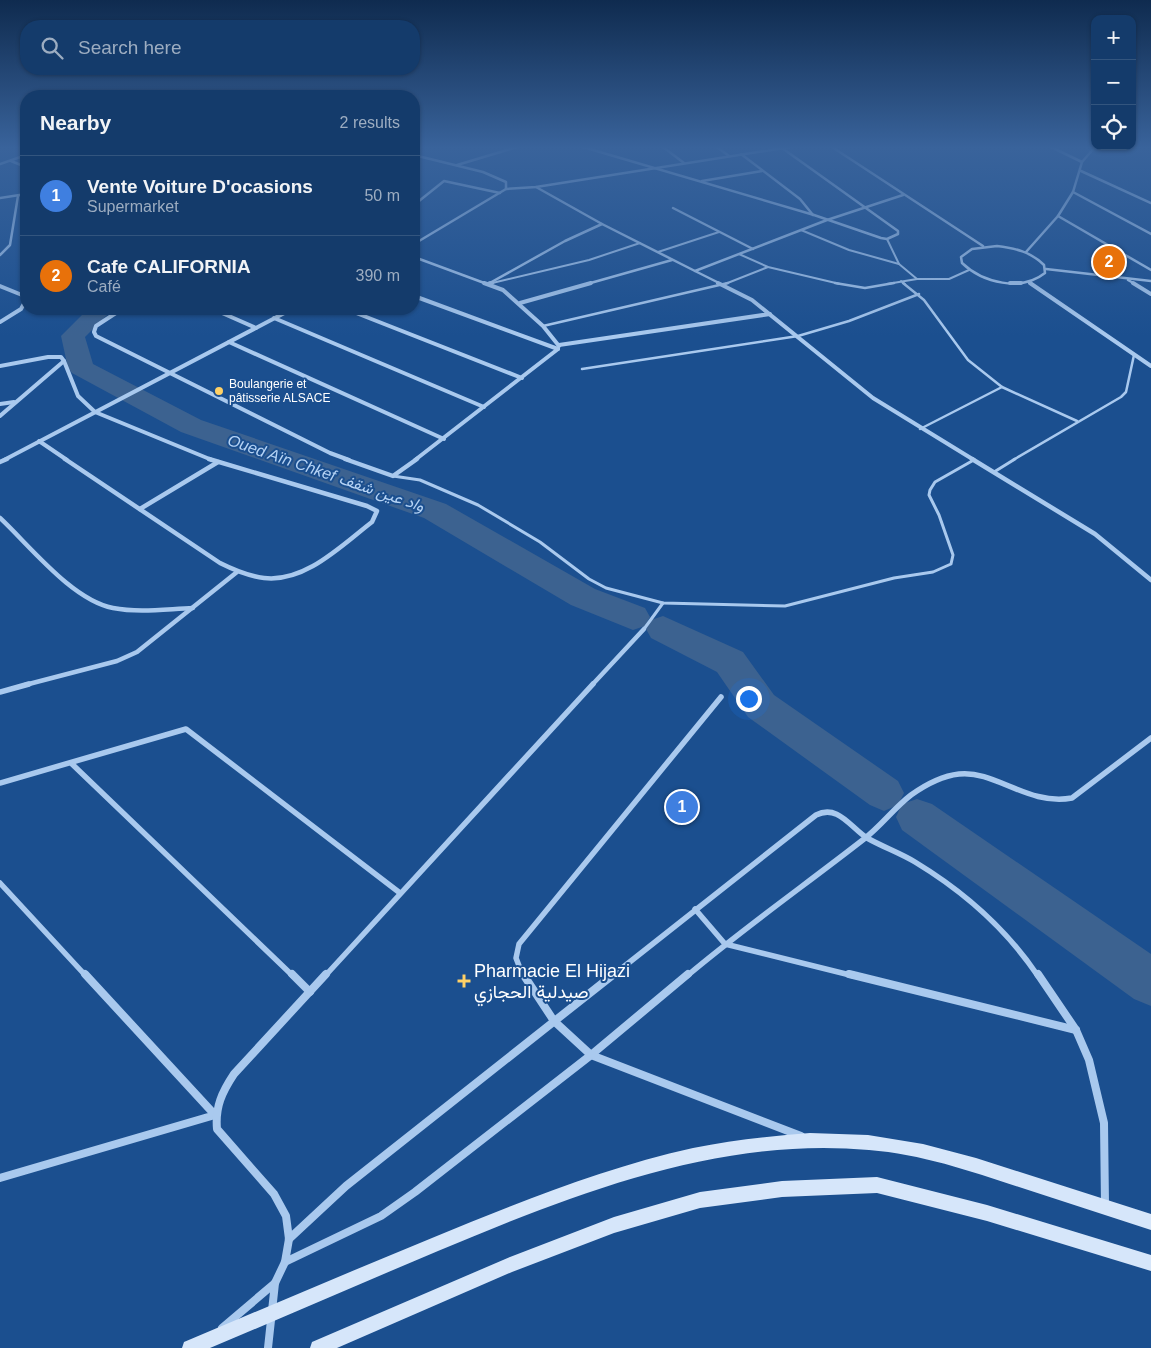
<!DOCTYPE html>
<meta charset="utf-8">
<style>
body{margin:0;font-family:Helvetica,Vazirmatn,sans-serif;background:#214673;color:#f1f3f6}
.controls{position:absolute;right:15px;top:15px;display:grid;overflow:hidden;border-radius:10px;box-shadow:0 1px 4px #0004}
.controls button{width:45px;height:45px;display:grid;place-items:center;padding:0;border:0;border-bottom:1px solid #33557e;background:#143b6b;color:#f1f3f6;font:25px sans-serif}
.you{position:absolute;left:748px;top:698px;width:18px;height:18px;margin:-12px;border:4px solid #fff;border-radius:50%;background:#1a73e8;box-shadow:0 0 0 8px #1a73e833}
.badge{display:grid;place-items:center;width:32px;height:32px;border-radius:50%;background:#e797bd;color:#fff;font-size:16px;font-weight:700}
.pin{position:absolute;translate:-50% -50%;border:2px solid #fff;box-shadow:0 1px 5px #0006}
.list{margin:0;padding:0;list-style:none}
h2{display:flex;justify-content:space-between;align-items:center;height:65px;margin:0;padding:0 20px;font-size:21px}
h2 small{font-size:16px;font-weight:400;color:#9dadc1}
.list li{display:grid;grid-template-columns:32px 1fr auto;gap:15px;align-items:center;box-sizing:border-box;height:80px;padding:0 20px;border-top:1px solid #33557e}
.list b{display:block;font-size:19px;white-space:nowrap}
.list p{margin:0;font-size:16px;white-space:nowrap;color:#9dadc1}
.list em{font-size:16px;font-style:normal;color:#9dadc1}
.icon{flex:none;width:28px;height:28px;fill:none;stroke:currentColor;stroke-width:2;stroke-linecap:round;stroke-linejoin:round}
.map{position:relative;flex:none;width:1151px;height:1348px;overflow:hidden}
.search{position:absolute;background:#143b6b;box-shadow:0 1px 4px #0004;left:20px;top:20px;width:400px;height:55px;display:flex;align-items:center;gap:12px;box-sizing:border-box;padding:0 18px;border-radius:20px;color:#9dadc1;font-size:19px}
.panel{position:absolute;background:#143b6b;box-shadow:0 1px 4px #0004;left:20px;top:90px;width:400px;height:225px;border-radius:20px}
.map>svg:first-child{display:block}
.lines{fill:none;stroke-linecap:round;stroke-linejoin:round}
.river{fill:#3c6290;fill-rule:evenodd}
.lane-far2{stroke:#a9c9ee;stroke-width:2}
.lane-far1{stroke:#a9c9ee;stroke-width:2.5}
.lane{stroke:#a9c9ee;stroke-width:3}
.street-far4{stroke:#a9c9ee;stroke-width:2.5}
.street-far3{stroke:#a9c9ee;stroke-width:4}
.street-far2{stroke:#a9c9ee;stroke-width:4.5}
.street-far1{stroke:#a9c9ee;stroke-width:5.5}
.street{stroke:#a9c9ee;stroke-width:8}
.secondary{fill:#d6e6fa;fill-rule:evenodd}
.poi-dot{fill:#ffd166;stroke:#1b4f8f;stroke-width:2}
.labels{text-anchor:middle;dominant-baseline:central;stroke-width:4;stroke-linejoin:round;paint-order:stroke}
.far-poi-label{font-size:12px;fill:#fff;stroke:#1b4f8f;text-anchor:start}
.water-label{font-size:16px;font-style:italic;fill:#b5d3f5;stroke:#1b4f8f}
.near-poi-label{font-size:18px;fill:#fff;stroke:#1b4f8f;text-anchor:start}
</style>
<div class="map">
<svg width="1151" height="1348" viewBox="0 0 1151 1348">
<rect width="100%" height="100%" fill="#1b4f8f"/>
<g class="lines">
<g class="river">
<polygon points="88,309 113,309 85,337 93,364 201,420 446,504 595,589 645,608 650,617 645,626 633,630 571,605 424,518 181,432 72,373 68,368 61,336"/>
<polygon points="663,616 743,652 774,695 898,781 904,793 898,805 884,811 870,805 748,717 717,672 651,638 646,629 651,620"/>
<polygon points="917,799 932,804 1151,954 1151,1006 1134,999 902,830 896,817 902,804"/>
</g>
<g class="lane-far2">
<polyline points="801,230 849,250 899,264 917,279"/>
<polyline points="887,239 899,264"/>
<polyline points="658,252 719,232"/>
<polyline points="739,254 768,267 840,284"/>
<polyline points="901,281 905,284"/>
<polyline points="488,284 589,260 640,243"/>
<polyline points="725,284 768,267"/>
<polyline points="887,284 917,279 949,279 969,270"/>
</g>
<g class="lane-far1">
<polyline points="835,283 865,288 894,283"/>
<polyline points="903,283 924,300 968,360 1002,387"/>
<polyline points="488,284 493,283"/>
<polyline points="543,326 728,283"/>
<polyline points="582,369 798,336 849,321 919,294"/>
<polyline points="920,429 1002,387 1077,421"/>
<polyline points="1013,460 1121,397 1126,392 1134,355"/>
</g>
<g class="lane">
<polyline points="994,472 1015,459"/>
<polyline points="393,476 420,480 478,505 540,542 589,579 606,588 663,603 785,606 894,578 933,572 951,564 953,555 939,515 929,495 930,490 935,482 972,461"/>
<polyline points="644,629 663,603"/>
</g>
<g class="street-far4">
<polyline points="583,147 814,215 881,238 887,239 898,234 898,231 782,148"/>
<polyline points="663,147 684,163"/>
<polyline points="717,147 729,156"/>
<polyline points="832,147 983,246"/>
<polyline points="1051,147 1082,162"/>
<polyline points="741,154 800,199 813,215"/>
<polyline points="414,155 483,172 506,182 506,189"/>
<polyline points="11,161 26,167"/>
<polyline points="0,164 26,155"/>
<polyline points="457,165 517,147"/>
<polyline points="1081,171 1151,203"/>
<polyline points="702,181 762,171"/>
<polyline points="536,187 602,224"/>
<polyline points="1073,192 1151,234"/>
<polyline points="0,198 26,194"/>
<polyline points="414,205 444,181 500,193"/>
<polyline points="673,208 753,249"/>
<polyline points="1058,216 1151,270"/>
<polyline points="414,244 506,189 536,187 790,147"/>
<path d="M997,246C1015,248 1031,252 1044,265L1045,273C1021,292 983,283 962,263L961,257L972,249Z"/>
<polyline points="1026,252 1058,216 1073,192 1082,162 1095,147"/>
<polyline points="0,255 10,245 18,196"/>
<polyline points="414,257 487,284"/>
<polyline points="1046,269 1151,281"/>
<polyline points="1128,280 1135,284"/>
<polyline points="1029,282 1032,284"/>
<polyline points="488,284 565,241 602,224 695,271"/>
<polyline points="587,284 672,260"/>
<polyline points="721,284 695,271 827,220 903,195"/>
</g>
<g class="street-far3">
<polyline points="484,283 503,290 543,326 559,346"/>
<polyline points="718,283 752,300 873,398 974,460"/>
<polyline points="1010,283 1021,283"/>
<polyline points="1030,283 1151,366"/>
<polyline points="1133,283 1151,294"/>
<polyline points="488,284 490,283"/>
<polyline points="0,286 22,295 26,299"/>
<polyline points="414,296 558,349"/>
<polyline points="520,303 591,283"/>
<polyline points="122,309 96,326 94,332 96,336 330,453 349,460"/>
<polyline points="213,309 256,328"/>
<polyline points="346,309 522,378"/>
<polyline points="274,318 484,407"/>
<polyline points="0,322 21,309 26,300"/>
<polyline points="229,342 444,439"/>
<polyline points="559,345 770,314"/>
<polyline points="64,361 78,396 95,412 212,460"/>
<polyline points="0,366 48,357 61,357 64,361 0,416"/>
<polyline points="0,404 14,402"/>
<polyline points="39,441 67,460"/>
<polyline points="4,460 292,309"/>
<polyline points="415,460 558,349"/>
</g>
<g class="street-far2">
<path d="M65,459L220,563C234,570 248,576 264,578C305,583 342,545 372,522L377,511L367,506L209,459"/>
<polyline points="345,459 393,476 417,459"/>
<polyline points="972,459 1095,534 1151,580"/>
<polyline points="0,462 7,459"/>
<polyline points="140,509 218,462"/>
<path d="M0,518C30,546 72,600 113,608C139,613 166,609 193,608"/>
<polyline points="25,685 117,661 137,652 237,572"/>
<polyline points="592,685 644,629"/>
</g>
<g class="street-far1">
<polyline points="0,692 29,684"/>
<polyline points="72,764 293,976"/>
<polyline points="0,783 186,729 400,893"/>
<polyline points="0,883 86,976"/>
<polyline points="695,909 725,944 854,976"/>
<polyline points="325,976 593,684"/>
<polyline points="523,976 516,958 519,944 721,697"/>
<path d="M612,976L816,815C838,804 850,827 867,838C883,847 900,853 915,862C963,891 1007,930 1038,976"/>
<path d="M687,976C744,928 805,885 864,839C881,826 894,808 911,795C925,785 942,776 959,774C996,770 1027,806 1072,798L1151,738"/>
</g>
<g class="street">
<polyline points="292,974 310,992"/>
<polyline points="523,974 554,1021 591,1055 801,1136"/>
<polyline points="849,974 1076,1030"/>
<polyline points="1038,974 1076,1030 1089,1060 1104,1123 1105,1205"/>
<polyline points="0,1178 215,1115 85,974"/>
<polyline points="289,1239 346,1186 614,974"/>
<polyline points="285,1262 381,1216 415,1192 591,1055 688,974"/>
<polyline points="222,1328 275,1283"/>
<path d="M268,1348L275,1283L285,1262L289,1239L286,1216L274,1194L217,1129C215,1107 222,1092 234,1074L326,974"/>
</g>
<g class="secondary">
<path d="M810,1133L868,1135L923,1144L976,1158L1151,1214V1230C1107,1216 1063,1201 1019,1187C970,1171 921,1154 869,1150C720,1136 574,1194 438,1251C362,1283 286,1316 210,1348H182L184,1342C267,1307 349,1272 432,1238C517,1203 603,1168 693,1148C732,1140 771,1136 810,1133Z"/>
<polygon points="877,1177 987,1205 1151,1255 1151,1271 987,1221 877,1193 782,1197 700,1208 614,1233 512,1272 337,1348 310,1348 312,1342 510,1257 614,1217 700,1192 782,1181"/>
</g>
</g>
<linearGradient id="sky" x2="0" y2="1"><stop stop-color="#0f2b4f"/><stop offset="0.44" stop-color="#39639b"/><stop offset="1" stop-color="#39639b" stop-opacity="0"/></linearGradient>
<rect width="1151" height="336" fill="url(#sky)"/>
<g class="poi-dot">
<circle cx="219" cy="391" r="5"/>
<path d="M461.5 973.5h5v5h5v5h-5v5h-5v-5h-5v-5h5z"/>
</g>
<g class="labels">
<g class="far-poi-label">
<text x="229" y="384">Boulangerie et<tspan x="229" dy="14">pâtisserie ALSACE</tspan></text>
</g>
<g class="water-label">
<text transform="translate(326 473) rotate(19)">Oued Aïn Chkef واد عين شقف</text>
</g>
<g class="near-poi-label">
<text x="474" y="971">Pharmacie El Hijazi<tspan x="474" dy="21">صيدلية الحجازي</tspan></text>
</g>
</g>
</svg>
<div class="controls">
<button>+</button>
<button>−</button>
<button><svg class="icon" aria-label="locate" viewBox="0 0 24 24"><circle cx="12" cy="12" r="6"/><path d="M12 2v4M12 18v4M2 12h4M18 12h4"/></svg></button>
</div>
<div class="you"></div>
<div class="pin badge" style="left:682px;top:807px;background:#3f7fe0">1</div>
<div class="pin badge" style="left:1109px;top:262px;background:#e8710a">2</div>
<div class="search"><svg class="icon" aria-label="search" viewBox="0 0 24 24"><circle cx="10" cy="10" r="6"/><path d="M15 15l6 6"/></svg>Search here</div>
<section class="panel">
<h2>Nearby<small>2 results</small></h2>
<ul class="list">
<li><span class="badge" style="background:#3f7fe0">1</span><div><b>Vente Voiture D'ocasions</b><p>Supermarket</p></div><em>50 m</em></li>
<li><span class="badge" style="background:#e8710a">2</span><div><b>Cafe CALIFORNIA</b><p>Café</p></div><em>390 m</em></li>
</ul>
</section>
</div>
